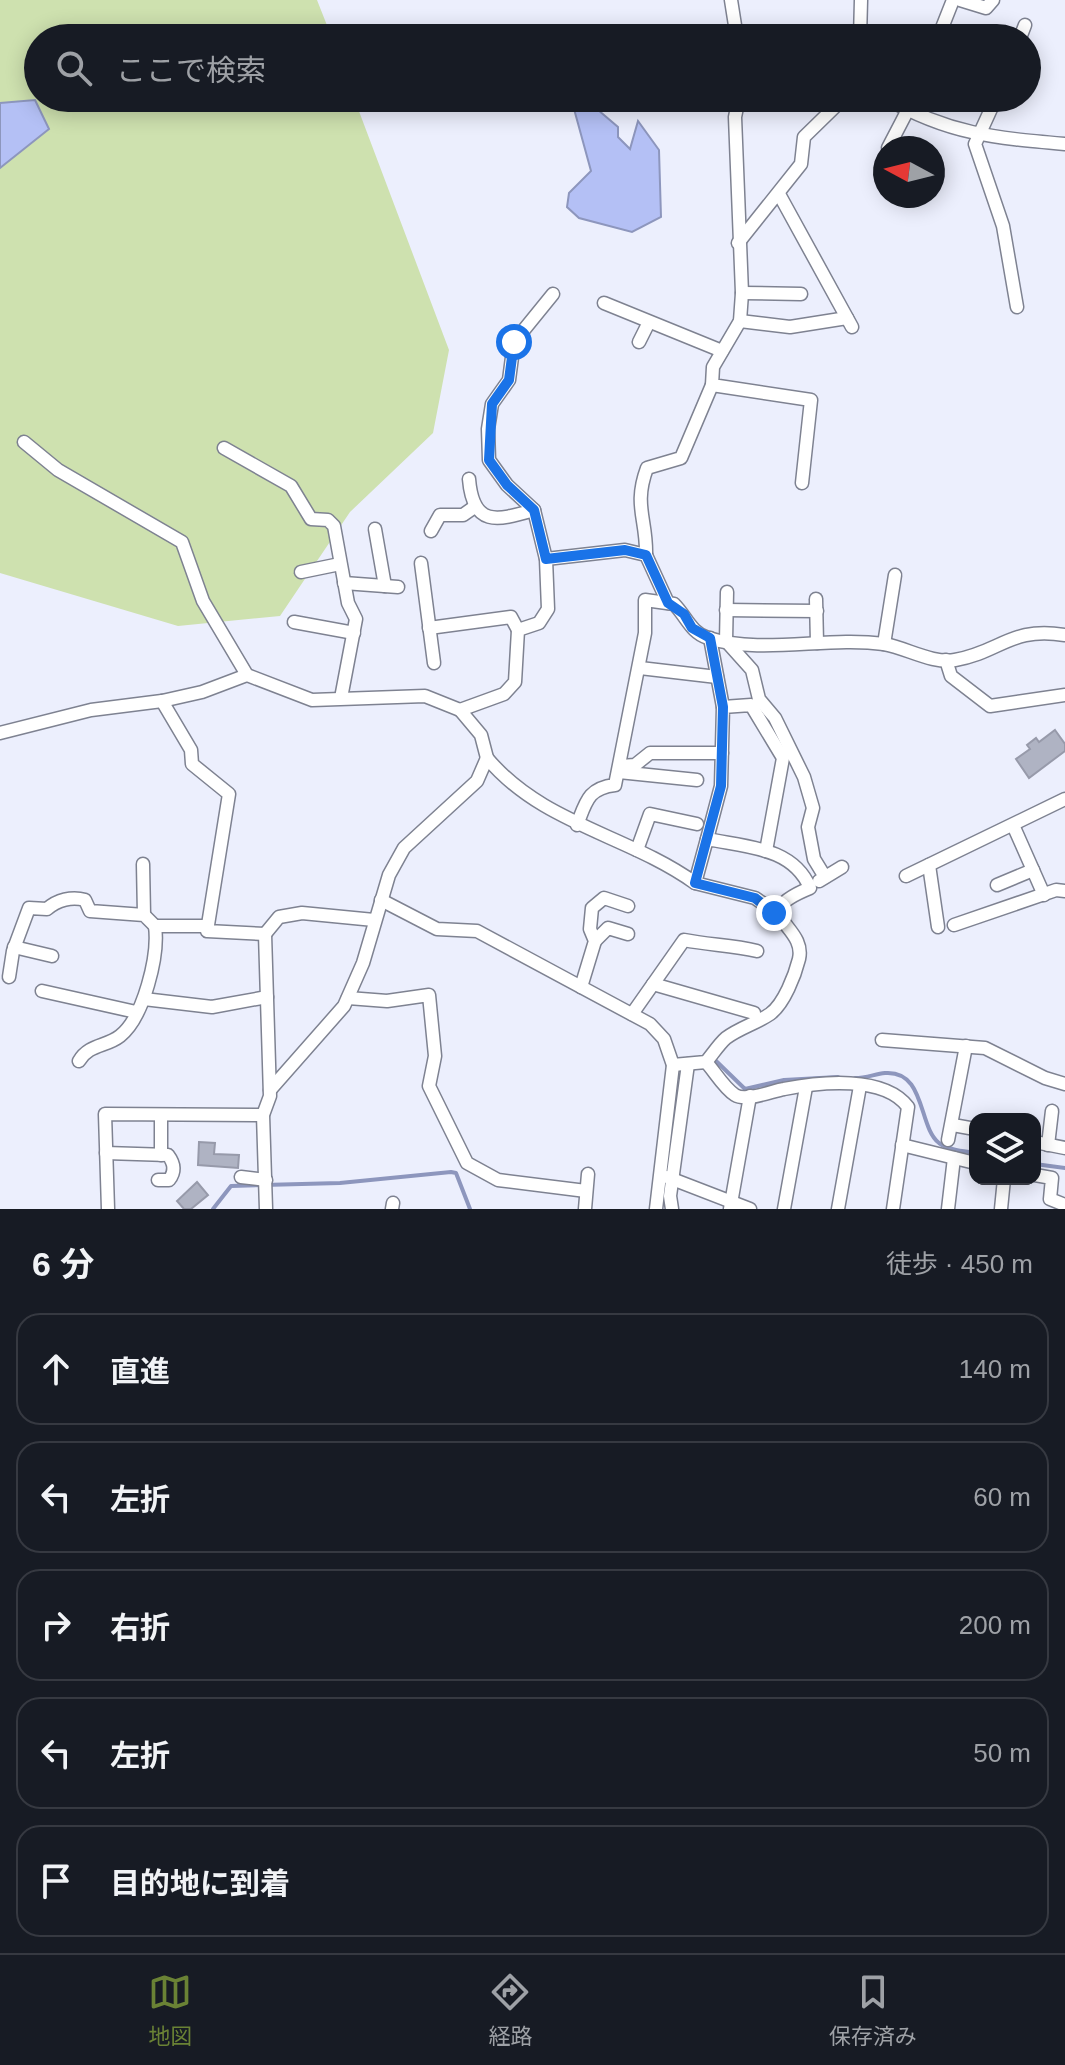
<!DOCTYPE html>
<html lang="ja">
<meta charset="utf-8">
<style>
body{margin:0;font-family:Helvetica,"Noto Sans JP",sans-serif;background:#20242c;color:#f1f3f6}
.controls{position:absolute;right:24px;bottom:24px;display:grid;overflow:hidden;border-radius:16px;box-shadow:0 4px 20px #0003}
.controls button{width:72px;height:72px;display:grid;place-items:center;padding:0;border:0;border-bottom:2px solid #363941;background:#171b24;color:#f1f3f6;font:40px sans-serif}
.compass{position:absolute;left:873px;top:136px;width:72px;height:72px;border-radius:50%;background:#171b24;box-shadow:0 4px 20px #0003;rotate:277deg}
.stop{position:absolute;width:24px;height:24px;margin:-18px;border:6px solid #1a73e8;border-radius:50%;background:#fff}
.stop.end{background:#1a73e8;border-color:#fff;box-shadow:0 2px 8px #0008}
.list{margin:0;padding:0;list-style:none}
h2{display:flex;justify-content:space-between;align-items:center;height:104px;margin:0;padding:0 32px;font-size:34px}
h2 small{font-size:26px;font-weight:400;color:#9ea1a6}
.list li{display:grid;grid-template-columns:52px 1fr auto;gap:24px;align-items:center;box-sizing:border-box;height:112px;margin:0 16px 16px;padding:0 16px;border:2px solid #363941;border-radius:24px}
.list b{display:block;font-size:30px;white-space:nowrap}
.list em{font-size:26px;font-style:normal;color:#9ea1a6}
.icon{flex:none;width:44px;height:44px;fill:none;stroke:currentColor;stroke-width:2;stroke-linecap:round;stroke-linejoin:round}
.map{position:relative;flex:none;width:1065px;height:1209px;overflow:hidden}
.search{position:absolute;background:#171b24;box-shadow:0 4px 20px #0003;left:24px;right:24px;top:24px;height:88px;display:flex;align-items:center;gap:20px;box-sizing:border-box;padding:0 28px;border-radius:44px;color:#9ea1a6;font-size:30px}
.sheet{height:744px;background:#171b24}
nav{display:flex;justify-content:space-around;align-items:center;box-sizing:border-box;height:112px;border-top:2px solid #363941;background:#171b24;font-size:22px;color:#9ea1a6}
nav a{display:grid;justify-items:center;gap:4px}
nav .on{color:#6a8235}
.map>svg:first-child{display:block}
.green{fill:#cee1af}
.water{fill:#b4c0f5;stroke:#8d96bd;stroke-width:2}
.lines{fill:none;stroke-linecap:round;stroke-linejoin:round}
.stream{stroke:#8d96bd;stroke-width:4}
.building{fill:#afb3c3;stroke:#979aaa;stroke-width:2}
.street-casing{stroke:#7e8291;stroke-width:15}
.street{stroke:#fff;stroke-width:12}
.route{stroke:#1a73e8;stroke-width:10}
</style>
<div class="map">
<svg width="1065" height="1209" viewBox="0 0 1065 1209">
<rect width="100%" height="100%" fill="#eceffd"/>
<polygon class="green" points="0,0 317,0 332,38 38,38 38,98 354,98 449,350 433,433 350,512 280,616 178,626 0,573"/>
<g class="water">
<polygon points="571,98 584,98 618,127 618,137 630,149 638,121 659,150 661,217 632,232 579,218 567,207 569,193 591,171"/>
<polygon points="35,100 49,129 0,168 0,103"/>
</g>
<g class="lines">
<g class="stream">
<polyline points="714,1059 745,1089 784,1080 838,1077"/>
<path d="M855,1078C866,1078 875,1074 885,1073C926,1070 918,1127 939,1143C949,1150 963,1151 975,1153"/>
<polyline points="1035,1164 1065,1168"/>
<polyline points="213,1209 231,1186 340,1183 451,1172 456,1173 470,1209"/>
</g>
</g>
<g class="building">
<polygon points="1055,730 1065,744 1065,751 1029,778 1016,759 1030,749 1027,745 1036,738 1039,742"/>
<polygon points="199,1142 215,1143 214,1154 239,1155 238,1168 198,1165"/>
<polygon points="197,1182 208,1195 191,1209 184,1209 177,1201"/>
</g>
<g class="lines">
<defs>
<g id="street">
<polyline points="731,0 737,38"/>
<polyline points="960,0 986,8 993,0"/>
<polyline points="860,38 861,0"/>
<polyline points="938,38 953,0"/>
<polyline points="1020,38 1025,25"/>
<polyline points="739,98 735,117 742,293 740,321 713,367 712,385 811,400 802,483"/>
<path d="M886,98C948,134 995,138 1065,144"/>
<polyline points="996,98 975,144 1003,226 1017,307"/>
<polyline points="888,148 914,98"/>
<polyline points="779,194 852,327"/>
<polyline points="738,243 801,164 804,137 844,98"/>
<polyline points="742,293 801,294"/>
<polyline points="604,303 722,351"/>
<polyline points="740,321 790,327 847,318"/>
<polyline points="639,342 649,322"/>
<polyline points="24,442 58,470 182,542 203,601 247,675 312,700 425,696 460,710"/>
<polyline points="224,448 291,486 311,519 328,520 334,526 348,603 356,619 341,698"/>
<path d="M469,479C473,527 496,521 534,510"/>
<polyline points="375,529 385,586"/>
<polyline points="431,531 440,515 463,515 473,508"/>
<path d="M646,555C647,519 633,506 647,468L681,458L712,385"/>
<polyline points="546,559 625,550 646,555 668,603"/>
<polyline points="421,563 434,663"/>
<polyline points="301,572 340,564"/>
<polyline points="344,583 398,587"/>
<polyline points="727,592 726,641 752,670 759,699 775,718 804,777 813,808 808,827 814,859 825,877"/>
<polyline points="816,599 817,643"/>
<polyline points="726,610 817,611"/>
<polyline points="294,622 354,633"/>
<polyline points="429,628 511,617 518,630"/>
<polyline points="710,638 723,707"/>
<polyline points="884,644 895,575"/>
<polyline points="946,660 951,676 990,706 1065,695"/>
<polyline points="640,668 717,677"/>
<polyline points="162,701 202,692 247,675"/>
<polyline points="0,733 91,710 162,701 191,750 192,764 229,794 207,931 265,934 279,917 302,913 374,920"/>
<polyline points="487,758 481,735 460,710 504,694 515,682 518,630 539,623 548,609 546,559 534,510 507,485 489,460 488,429 492,404 509,380 514,342 553,294"/>
<polyline points="620,766 635,765 650,753 722,753"/>
<polyline points="619,772 697,780"/>
<path d="M577,825C586,802 588,788 615,785L645,633V600L674,604C686,616 691,633 708,638C764,655 826,636 884,644C907,648 932,664 955,660C1001,652 1011,626 1065,635"/>
<polyline points="1013,825 1044,895"/>
<polyline points="707,839 721,786 723,707 751,705 783,758 766,851"/>
<polyline points="637,850 650,814 697,824"/>
<polyline points="143,864 144,915"/>
<polyline points="929,865 938,927"/>
<polyline points="906,876 1065,799"/>
<polyline points="819,881 842,867"/>
<polyline points="695,883 755,898 780,915"/>
<polyline points="997,885 1033,870"/>
<polyline points="381,900 437,929 477,931 650,1024 664,1039 673,1065 656,1209"/>
<polyline points="954,925 1056,890 1065,891"/>
<polyline points="265,934 270,1096 263,1115 266,1209"/>
<polyline points="595,941 608,928 628,934"/>
<polyline points="14,947 52,956"/>
<path d="M9,977L13,951L29,908L47,909C57,900 72,896 85,900L90,911L144,915L155,926"/>
<polyline points="653,984 754,1013"/>
<polyline points="581,987 595,941 590,929 592,908 604,898 628,906"/>
<polyline points="42,991 136,1012"/>
<polyline points="348,998 387,1001 429,995 435,1056 429,1086 467,1163 498,1180 586,1191"/>
<polyline points="144,999 212,1007 267,997"/>
<path d="M632,1014L684,940C709,945 732,945 757,951"/>
<polyline points="882,1040 985,1048 1045,1078 1065,1084"/>
<path d="M79,1061C89,1044 106,1047 120,1036C144,1017 159,955 155,926H208"/>
<path d="M706,1062C715,1072 724,1088 735,1095C746,1102 772,1091 784,1089C820,1082 884,1075 908,1107L893,1209"/>
<path d="M270,1090L344,1006L363,963L389,875L404,848L477,781L487,758C542,824 628,835 695,883L707,839C746,847 793,847 810,888C744,915 807,924 799,959C795,975 784,1004 770,1014C757,1023 739,1028 726,1038C719,1044 712,1055 706,1062L673,1065"/>
<polyline points="953,1125 975,1129"/>
<polyline points="948,1140 966,1046"/>
<polyline points="1035,1142 1065,1148"/>
<polyline points="902,1145 975,1163"/>
<polyline points="1048,1145 1052,1111"/>
<path d="M106,1153L168,1155C174,1163 176,1171 169,1180H158"/>
<polyline points="161,1155 161,1115"/>
<polyline points="1035,1175 1052,1178 1050,1199 1065,1205"/>
<polyline points="241,1177 266,1180"/>
<polyline points="667,1177 750,1209"/>
<polyline points="108,1209 105,1114 263,1115"/>
<polyline points="392,1209 393,1203"/>
<polyline points="585,1209 588,1174"/>
<polyline points="672,1209 670,1196 688,1064"/>
<polyline points="730,1209 750,1096"/>
<polyline points="784,1209 806,1087"/>
<polyline points="838,1209 860,1086"/>
<polyline points="948,1209 954,1158"/>
<polyline points="1001,1209 1004,1179"/>
</g>
</defs>
<use href="#street" class="street-casing"/>
<use href="#street" class="street"/>
</g>
<g class="lines">
<polyline class="route" points="514,342 509,380 492,404 489,460 507,485 534,510 546,559 625,550 646,555 668,603 684,614 692,628 710,638 723,707 721,786 695,883 755,898 774,913"/>
</g>
</svg>
<div class="controls">
<button><svg class="icon" aria-label="layers" viewBox="0 0 24 24"><path d="M12 4l9 5-9 5-9-5zM3 14l9 5 9-5"/></svg></button>
</div>
<svg class="compass" viewBox="-18 -18 36 36"><path d="M0-13l5 13h-10z" fill="#e53935"/><path d="M0 13l5-13h-10z" fill="#9ea1a6"/></svg>
<div class="stop" style="left:514px;top:342px"></div>
<div class="stop end" style="left:774px;top:913px"></div>
<div class="search"><svg class="icon" aria-label="search" viewBox="0 0 24 24"><circle cx="10" cy="10" r="6"/><path d="M15 15l6 6"/></svg>ここで検索</div>
</div>
<section class="sheet">
<h2>6 分<small>徒歩 · 450 m</small></h2>
<ul class="list">
<li><svg class="icon" aria-label="ahead" viewBox="0 0 24 24"><path d="M12 20V5M6 11l6-6 6 6"/></svg><div><b>直進</b></div><em>140 m</em></li>
<li><svg class="icon" aria-label="left" viewBox="0 0 24 24"><path d="M17 20v-9H6M10 6l-5 5 5 5"/></svg><div><b>左折</b></div><em>60 m</em></li>
<li><svg class="icon" aria-label="right" viewBox="0 0 24 24"><path d="M7 20v-9h11M14 6l5 5-5 5"/></svg><div><b>右折</b></div><em>200 m</em></li>
<li><svg class="icon" aria-label="left" viewBox="0 0 24 24"><path d="M17 20v-9H6M10 6l-5 5 5 5"/></svg><div><b>左折</b></div><em>50 m</em></li>
<li><svg class="icon" aria-label="arrive" viewBox="0 0 24 24"><path d="M6 21V4h12l-3 4 3 4H6"/></svg><div><b>目的地に到着</b></div></li>
</ul>
</section>
<nav>
<a class="on"><svg class="icon" aria-label="map" viewBox="0 0 24 24"><path d="M3 6l6-2 6 2 6-2v14l-6 2-6-2-6 2zM9 4v14M15 6v14"/></svg>地図</a>
<a><svg class="icon" aria-label="directions" viewBox="0 0 24 24"><path d="M12 3l9 9-9 9-9-9zM9 14v-3h6M13 9l2 2-2 2"/></svg>経路</a>
<a><svg class="icon" aria-label="saved" viewBox="0 0 24 24"><path d="M7 4h10v16l-5-4-5 4z"/></svg>保存済み</a>
</nav>
